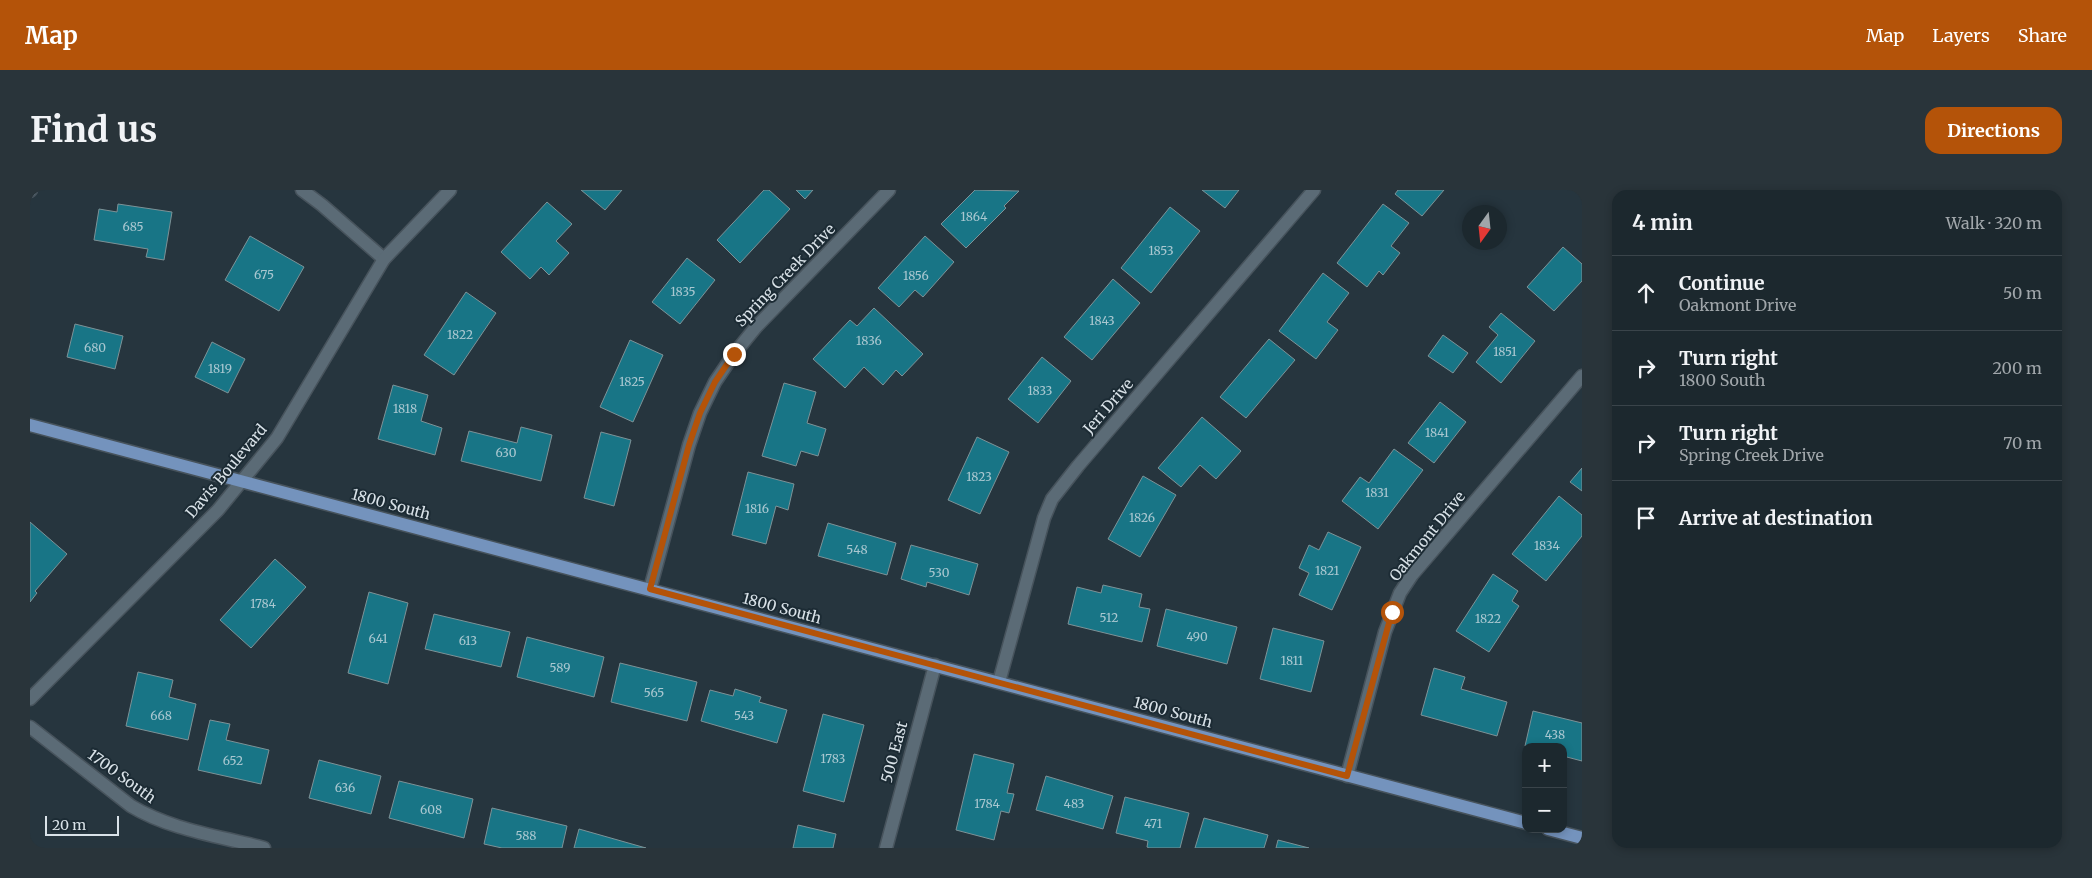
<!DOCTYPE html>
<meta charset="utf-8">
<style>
body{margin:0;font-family:Merriweather,serif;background:#29343a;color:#f1f3f6}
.controls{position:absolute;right:15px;bottom:15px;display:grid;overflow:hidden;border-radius:10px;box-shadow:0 2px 8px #0003}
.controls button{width:45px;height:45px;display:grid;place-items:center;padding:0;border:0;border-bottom:1px solid #3a444a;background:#1c282e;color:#f1f3f6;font:25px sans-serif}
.compass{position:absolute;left:1432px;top:15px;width:45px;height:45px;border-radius:50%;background:#1c282e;box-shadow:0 2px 8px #0003;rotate:195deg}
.scale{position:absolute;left:15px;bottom:12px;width:74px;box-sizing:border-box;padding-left:5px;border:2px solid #d9e2e8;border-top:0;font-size:14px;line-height:18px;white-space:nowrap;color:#d9e2e8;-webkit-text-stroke:4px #1c2b34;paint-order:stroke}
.stop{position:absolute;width:15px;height:15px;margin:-11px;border:4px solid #b45309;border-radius:50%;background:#fff}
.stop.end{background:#b45309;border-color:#fff;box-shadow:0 1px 5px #0008}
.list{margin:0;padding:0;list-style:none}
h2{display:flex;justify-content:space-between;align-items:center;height:65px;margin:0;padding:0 20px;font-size:21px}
h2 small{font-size:16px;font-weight:400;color:#a0a6aa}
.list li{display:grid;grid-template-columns:32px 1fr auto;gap:15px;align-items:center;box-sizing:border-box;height:75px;padding:0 20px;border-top:1px solid #3a444a}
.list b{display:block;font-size:19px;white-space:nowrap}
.list p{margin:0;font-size:16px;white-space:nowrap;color:#a0a6aa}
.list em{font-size:16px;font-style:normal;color:#a0a6aa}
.icon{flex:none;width:28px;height:28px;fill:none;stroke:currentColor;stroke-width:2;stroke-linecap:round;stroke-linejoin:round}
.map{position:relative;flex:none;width:1552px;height:658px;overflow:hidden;border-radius:15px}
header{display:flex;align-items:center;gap:30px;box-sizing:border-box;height:70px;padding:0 25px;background:#b45309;color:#fff}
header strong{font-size:24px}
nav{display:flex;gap:28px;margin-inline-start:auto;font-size:18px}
.intro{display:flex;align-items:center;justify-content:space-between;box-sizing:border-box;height:120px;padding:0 30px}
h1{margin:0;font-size:35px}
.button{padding:12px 22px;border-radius:15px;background:#b45309;color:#fff;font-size:18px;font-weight:700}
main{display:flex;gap:30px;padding:0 30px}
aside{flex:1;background:#1c282e;border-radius:15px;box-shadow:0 2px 8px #0003}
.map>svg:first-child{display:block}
.building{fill:#187586;stroke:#7d9297}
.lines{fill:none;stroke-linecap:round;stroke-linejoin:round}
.minor-casing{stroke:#47535c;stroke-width:15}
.major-casing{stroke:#47535c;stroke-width:15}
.minor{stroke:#5b6b76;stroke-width:12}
.major{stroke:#7493bd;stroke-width:12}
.route{stroke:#b45309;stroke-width:6}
.labels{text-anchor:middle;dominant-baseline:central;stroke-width:4;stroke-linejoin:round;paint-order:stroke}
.number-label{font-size:12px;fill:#a9c7d0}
.street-label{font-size:15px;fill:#d9e2e8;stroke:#1c2b34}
</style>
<header>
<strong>Map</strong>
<nav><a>Map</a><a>Layers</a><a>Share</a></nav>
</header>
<div class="intro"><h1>Find us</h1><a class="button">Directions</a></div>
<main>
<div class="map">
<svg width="1552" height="658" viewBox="0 0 1552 658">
<rect width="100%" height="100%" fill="#26353e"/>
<g class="building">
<polygon points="551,0 592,0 575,20"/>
<polygon points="734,0 739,0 760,19 710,73 687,50"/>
<polygon points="766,0 783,0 775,9"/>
<polygon points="945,0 989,1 974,16 976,18 936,58 911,34"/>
<polygon points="1172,0 1209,0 1195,18"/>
<polygon points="1368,0 1414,0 1392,26 1365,4"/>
<polygon points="517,12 542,34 526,51 539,63 519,85 511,77 500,89 471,62"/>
<polygon points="88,14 142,22 134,70 116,67 118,59 64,50 69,19 87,22"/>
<polygon points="1353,14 1379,33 1361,56 1370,63 1353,85 1349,81 1337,97 1307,73"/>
<polygon points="1140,17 1170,41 1121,103 1091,78"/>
<polygon points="220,46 274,77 249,121 195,90"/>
<polygon points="895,46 924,72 893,107 885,100 869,117 848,98"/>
<polygon points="1533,57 1552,74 1552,91 1524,121 1497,97"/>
<polygon points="657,68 685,90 650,134 622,112"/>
<polygon points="1293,83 1319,103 1297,132 1308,140 1286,169 1249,141"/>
<polygon points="1083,89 1110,113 1062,170 1034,147"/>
<polygon points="436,102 466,123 424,185 394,165"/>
<polygon points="844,118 893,164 872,186 866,180 853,195 834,177 815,198 783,169 820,130 827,136"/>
<polygon points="1471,123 1505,151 1471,193 1446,172 1468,145 1459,137"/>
<polygon points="45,134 93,146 85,179 37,167"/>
<polygon points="1413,145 1438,163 1423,183 1398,166"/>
<polygon points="1239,149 1265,170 1216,228 1190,207"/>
<polygon points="600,150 633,165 603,232 570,217"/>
<polygon points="182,152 215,169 198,203 165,187"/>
<polygon points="1012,167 1041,191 1008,233 978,209"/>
<polygon points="754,193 786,202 777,233 796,239 788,266 771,261 766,276 732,266"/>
<polygon points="363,195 398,205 391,231 412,238 405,265 348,249"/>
<polygon points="1410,212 1436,232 1404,273 1378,253"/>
<polygon points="1172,227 1211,261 1186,289 1170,275 1151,297 1128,278"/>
<polygon points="491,237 522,245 511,291 431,271 439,241 487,253"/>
<polygon points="571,242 601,250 584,316 554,308"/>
<polygon points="947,247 979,262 950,324 918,310"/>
<polygon points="1364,259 1393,280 1348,339 1312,311 1330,287 1339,293"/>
<polygon points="1552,278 1552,301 1540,292"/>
<polygon points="718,282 764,294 758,320 746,316 736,354 702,345"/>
<polygon points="1113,286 1146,305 1110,367 1078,349"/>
<polygon points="1529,306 1552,325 1552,346 1516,391 1482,364"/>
<polygon points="0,332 37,364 5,401 7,403 0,412"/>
<polygon points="798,333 866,353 857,385 788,366"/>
<polygon points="1298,342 1331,357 1302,420 1269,405 1279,383 1269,378 1279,355 1289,360"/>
<polygon points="881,355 948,374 939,405 897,392 896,397 871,389"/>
<polygon points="245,369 276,397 221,458 190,430"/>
<polygon points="1463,384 1488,401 1482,411 1489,416 1459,462 1426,441"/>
<polygon points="1073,395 1112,404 1109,417 1120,419 1112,452 1038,434 1047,397 1071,403"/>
<polygon points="339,402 378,413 358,494 318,483"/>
<polygon points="1136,419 1207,437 1197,474 1127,456"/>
<polygon points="404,424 480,442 471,477 395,459"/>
<polygon points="1243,438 1294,451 1281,502 1230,489"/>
<polygon points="497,447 574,467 564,507 487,487"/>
<polygon points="590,473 667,492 657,531 581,512"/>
<polygon points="1404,478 1435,487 1431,499 1477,512 1467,546 1391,525"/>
<polygon points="108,482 143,490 139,507 166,514 158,550 96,536"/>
<polygon points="705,499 731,507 729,512 757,520 747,553 671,531 680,500 703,506"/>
<polygon points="1503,521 1552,533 1552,571 1533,566 1533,557 1495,556"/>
<polygon points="793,524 834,535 814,612 773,601"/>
<polygon points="180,530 200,534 196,550 239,560 231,594 168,580"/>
<polygon points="944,564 984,574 977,603 984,604 979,623 971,621 964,650 926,640"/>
<polygon points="289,570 351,586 341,624 279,608"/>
<polygon points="1016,586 1083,606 1073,639 1006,620"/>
<polygon points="369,591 443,609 434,648 359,628"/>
<polygon points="1095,607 1159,623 1150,658 1119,658 1117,657 1118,651 1086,643"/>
<polygon points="462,618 537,636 532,658 472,658 454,654"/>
<polygon points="1174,628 1238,645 1234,658 1165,658"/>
<polygon points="768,635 806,644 803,658 763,658"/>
<polygon points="549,639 616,658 544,658"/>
<polygon points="1248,650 1279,658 1246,658"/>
</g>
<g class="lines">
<defs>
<g id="minor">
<polyline points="272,0 292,15 354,69"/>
<polyline points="0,1 1,0"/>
<polyline points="620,399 659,255 670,223 685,192 704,164 726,137 859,0"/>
<polyline points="969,492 1014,328 1022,309 1048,276 1284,0"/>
<polyline points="0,509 188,320 247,248 354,69 420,0"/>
<path d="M0,537L101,616C141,640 189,646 234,658"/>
<polyline points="1317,586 1355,442 1370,403 1382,385 1552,186"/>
<polyline points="856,658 905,475"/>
</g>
<g id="major">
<polyline points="0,235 1496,633"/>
<polyline points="1518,639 1552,648"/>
</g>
</defs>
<use href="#minor" class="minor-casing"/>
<use href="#major" class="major-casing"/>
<use href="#minor" class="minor"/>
<use href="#major" class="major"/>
</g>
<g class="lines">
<polyline class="route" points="704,164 685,192 670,223 659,255 620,399 1317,586 1362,422"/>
</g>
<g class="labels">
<g class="number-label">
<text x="944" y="26">1864</text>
<text x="103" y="36">685</text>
<text x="1131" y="60">1853</text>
<text x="234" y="84">675</text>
<text x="886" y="85">1856</text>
<text x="653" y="101">1835</text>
<text x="1072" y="130">1843</text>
<text x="430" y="144">1822</text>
<text x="839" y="150">1836</text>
<text x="65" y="157">680</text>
<text x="1475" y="161">1851</text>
<text x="190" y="178">1819</text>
<text x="602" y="191">1825</text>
<text x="1010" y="200">1833</text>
<text x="375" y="218">1818</text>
<text x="1407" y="242">1841</text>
<text x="476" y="262">630</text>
<text x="949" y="286">1823</text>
<text x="1347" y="302">1831</text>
<text x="727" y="318">1816</text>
<text x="1112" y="327">1826</text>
<text x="1517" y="355">1834</text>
<text x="827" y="359">548</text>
<text x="1297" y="380">1821</text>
<text x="909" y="382">530</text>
<text x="233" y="413">1784</text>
<text x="1079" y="427">512</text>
<text x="1458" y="428">1822</text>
<text x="1167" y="446">490</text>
<text x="348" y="448">641</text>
<text x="438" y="450">613</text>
<text x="1262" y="470">1811</text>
<text x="530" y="477">589</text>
<text x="624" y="502">565</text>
<text x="131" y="525">668</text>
<text x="714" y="525">543</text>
<text x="1525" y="544">438</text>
<text x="803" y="568">1783</text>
<text x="203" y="570">652</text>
<text x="315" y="597">636</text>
<text x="957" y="613">1784</text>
<text x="1044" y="613">483</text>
<text x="401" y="619">608</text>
<text x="1123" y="633">471</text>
<text x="496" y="645">588</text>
</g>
<g class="street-label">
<text transform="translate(755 85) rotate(-46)">Spring Creek Drive</text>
<text transform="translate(1078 216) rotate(-49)">Jeri Drive</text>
<text transform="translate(196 281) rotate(-50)">Davis Boulevard</text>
<text transform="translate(361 314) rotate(15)">1800 South</text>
<text transform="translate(1397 346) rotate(-51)">Oakmont Drive</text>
<text transform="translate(752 418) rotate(15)">1800 South</text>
<text transform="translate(1143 522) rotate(15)">1800 South</text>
<text transform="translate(864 562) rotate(-75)">500 East</text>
<text transform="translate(92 586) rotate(36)">1700 South</text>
</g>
</g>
</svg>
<div class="controls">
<button>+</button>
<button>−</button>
</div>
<svg class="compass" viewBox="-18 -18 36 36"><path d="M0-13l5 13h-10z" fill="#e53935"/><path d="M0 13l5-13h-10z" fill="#a0a6aa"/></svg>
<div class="scale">20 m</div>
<div class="stop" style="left:1362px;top:422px"></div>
<div class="stop end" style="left:704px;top:164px"></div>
</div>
<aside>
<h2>4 min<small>Walk · 320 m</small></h2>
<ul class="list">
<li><svg class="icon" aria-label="ahead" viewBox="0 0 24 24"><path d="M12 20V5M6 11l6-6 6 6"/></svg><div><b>Continue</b><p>Oakmont Drive</p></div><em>50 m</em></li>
<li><svg class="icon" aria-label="right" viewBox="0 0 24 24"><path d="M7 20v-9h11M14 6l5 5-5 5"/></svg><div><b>Turn right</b><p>1800 South</p></div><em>200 m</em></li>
<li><svg class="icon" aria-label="right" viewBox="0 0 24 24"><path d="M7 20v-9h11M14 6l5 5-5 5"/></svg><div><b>Turn right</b><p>Spring Creek Drive</p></div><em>70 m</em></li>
<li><svg class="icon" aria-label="arrive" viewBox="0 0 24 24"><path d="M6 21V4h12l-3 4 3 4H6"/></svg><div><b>Arrive at destination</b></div></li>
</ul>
</aside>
</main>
